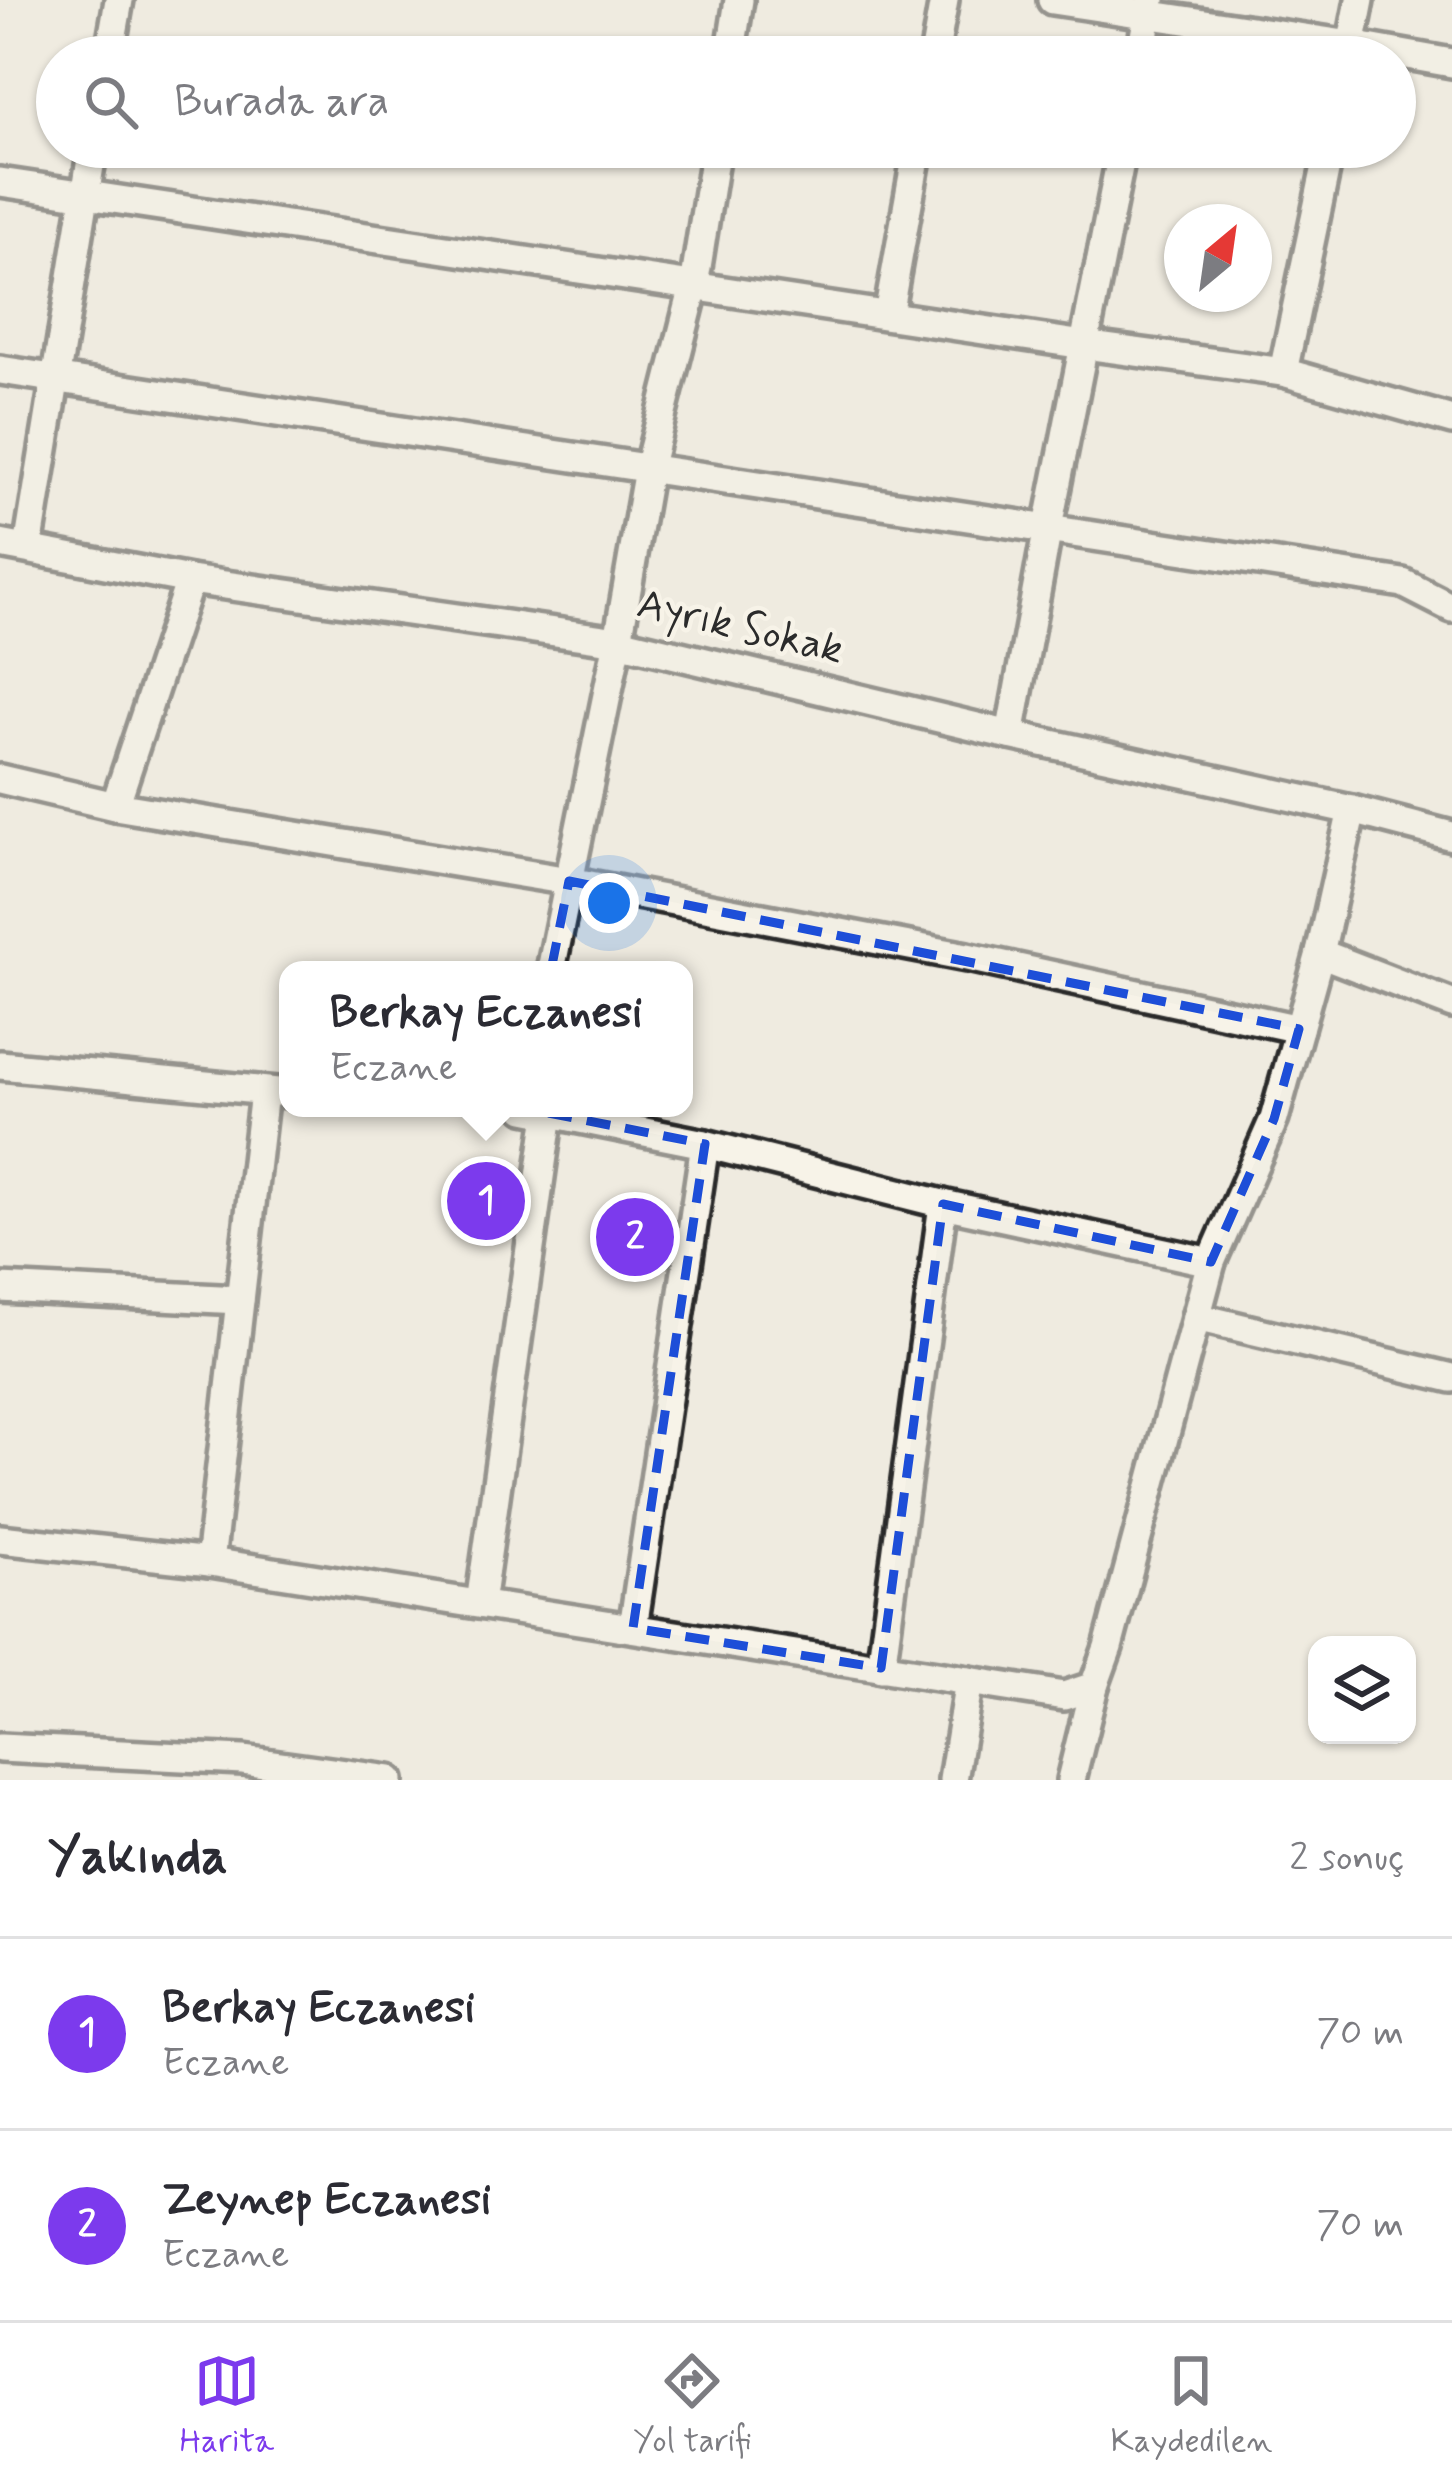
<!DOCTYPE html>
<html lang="tr">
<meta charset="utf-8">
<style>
body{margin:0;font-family:Mynerve,sans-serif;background:#f2f2f3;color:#2b2b33}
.controls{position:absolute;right:36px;bottom:36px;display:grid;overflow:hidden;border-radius:24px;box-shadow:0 3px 9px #0004}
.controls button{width:108px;height:108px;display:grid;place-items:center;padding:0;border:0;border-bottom:3px solid #e1e1e2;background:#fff;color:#2b2b33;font:60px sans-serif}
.compass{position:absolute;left:1164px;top:204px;width:108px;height:108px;border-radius:50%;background:#fff;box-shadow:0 3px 9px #0004;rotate:29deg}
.you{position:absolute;left:609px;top:903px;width:42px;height:42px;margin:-30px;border:9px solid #fff;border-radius:50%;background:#1a73e8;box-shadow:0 0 0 18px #1a73e833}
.badge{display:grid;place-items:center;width:78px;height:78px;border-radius:50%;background:#7c3aed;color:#fff;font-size:39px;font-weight:700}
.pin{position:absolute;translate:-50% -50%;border:6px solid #fff;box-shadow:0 3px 12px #0006}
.popup{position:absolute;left:279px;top:961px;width:414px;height:156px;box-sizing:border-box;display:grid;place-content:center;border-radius:24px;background:#fff;filter:drop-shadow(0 3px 9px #0005);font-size:39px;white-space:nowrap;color:#7c7c81}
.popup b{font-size:45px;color:#2b2b33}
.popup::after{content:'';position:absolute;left:50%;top:100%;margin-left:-24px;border:24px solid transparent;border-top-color:#fff}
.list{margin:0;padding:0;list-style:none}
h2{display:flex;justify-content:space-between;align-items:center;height:156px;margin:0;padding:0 48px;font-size:51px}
h2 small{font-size:39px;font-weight:400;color:#7c7c81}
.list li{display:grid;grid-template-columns:78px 1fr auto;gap:36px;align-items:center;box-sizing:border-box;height:192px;padding:0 48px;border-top:3px solid #e1e1e2}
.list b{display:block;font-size:45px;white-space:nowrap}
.list p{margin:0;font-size:39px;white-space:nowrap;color:#7c7c81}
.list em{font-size:39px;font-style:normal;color:#7c7c81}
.icon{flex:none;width:66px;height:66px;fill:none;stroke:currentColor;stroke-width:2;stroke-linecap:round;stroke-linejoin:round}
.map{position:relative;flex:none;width:1452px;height:1780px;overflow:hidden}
.search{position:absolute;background:#fff;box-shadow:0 3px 9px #0004;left:36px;right:36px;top:36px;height:132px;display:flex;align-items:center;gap:30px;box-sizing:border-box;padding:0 42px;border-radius:66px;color:#7c7c81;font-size:45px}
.sheet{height:540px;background:#fff}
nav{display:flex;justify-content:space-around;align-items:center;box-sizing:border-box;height:168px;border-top:3px solid #e1e1e2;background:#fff;font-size:33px;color:#7c7c81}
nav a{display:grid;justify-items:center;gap:6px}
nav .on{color:#7c3aed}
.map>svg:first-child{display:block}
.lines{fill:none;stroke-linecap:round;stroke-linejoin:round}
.street-casing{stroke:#2b2b2b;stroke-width:36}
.street{stroke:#f7f3e8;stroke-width:27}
.marked{fill:none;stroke:#1d4ed8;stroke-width:9;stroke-dasharray:24 15;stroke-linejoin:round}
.labels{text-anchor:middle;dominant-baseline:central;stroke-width:9;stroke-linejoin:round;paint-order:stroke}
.street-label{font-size:42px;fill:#2b2b2b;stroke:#f7f3e8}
</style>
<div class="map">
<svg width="1452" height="1780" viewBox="0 0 1452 1780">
<rect width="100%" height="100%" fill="#efebe0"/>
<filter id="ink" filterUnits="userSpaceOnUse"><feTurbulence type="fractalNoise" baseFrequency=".00833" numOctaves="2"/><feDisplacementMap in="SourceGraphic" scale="24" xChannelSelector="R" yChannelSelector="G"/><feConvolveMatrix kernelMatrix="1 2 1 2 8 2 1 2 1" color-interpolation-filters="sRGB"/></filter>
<g filter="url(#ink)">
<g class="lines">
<defs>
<g id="street">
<polyline points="1052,0 1351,45 1452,63"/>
<polyline points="109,57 119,0"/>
<polyline points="730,57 739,0"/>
<polyline points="934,57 944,0"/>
<polyline points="1140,57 1151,0"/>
<polyline points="1349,57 1360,0"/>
<polyline points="0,182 1084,345 1283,372 1452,420"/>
<polyline points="888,315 918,147"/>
<polyline points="0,370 1403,583 1452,608"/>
<polyline points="1283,372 1330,147"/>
<polyline points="0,544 190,580 618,641 1010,735 1352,810 1452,836"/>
<polyline points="28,548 93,147"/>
<polyline points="1010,735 1048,527 1123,147"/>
<polyline points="0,779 115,806 569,881 967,957 1299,1029"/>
<polyline points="115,806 190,580"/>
<polyline points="1320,953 1452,1004"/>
<polyline points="551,970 618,641 648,469 694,286 716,147"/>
<polyline points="0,1065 288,1093"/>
<polyline points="525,1108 705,1144 943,1204 1211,1262"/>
<polyline points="0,1288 240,1300"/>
<polyline points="1196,1317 1452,1378"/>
<polyline points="0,1539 210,1562 1064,1696 1094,1686 1108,1647 1211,1262 1274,1119 1320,953 1352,810"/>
<polyline points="210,1562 264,1092"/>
<polyline points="480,1604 549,1113"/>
<polyline points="633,1628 705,1144"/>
<polyline points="881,1668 943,1204"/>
<polyline points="0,1748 243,1760 389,1780"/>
<polyline points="953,1780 969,1681"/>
<polyline points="1071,1780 1094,1686"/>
</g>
</defs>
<use href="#street" class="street-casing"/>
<use href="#street" class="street"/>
</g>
</g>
<path d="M0 0H1452V1780H0ZM569,881L1299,1029L1274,1119L1211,1262L943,1204L881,1668L633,1628L705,1144L523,1108Z" fill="#efebe0" fill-opacity=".55" fill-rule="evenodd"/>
<path class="marked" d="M569,881L1299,1029L1274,1119L1211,1262L943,1204L881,1668L633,1628L705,1144L523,1108Z"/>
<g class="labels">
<g class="street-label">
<text transform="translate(740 628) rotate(13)">Ayrık Sokak</text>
</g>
</g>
</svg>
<div class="controls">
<button><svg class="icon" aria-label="layers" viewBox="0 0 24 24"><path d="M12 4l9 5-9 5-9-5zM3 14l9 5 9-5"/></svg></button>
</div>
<svg class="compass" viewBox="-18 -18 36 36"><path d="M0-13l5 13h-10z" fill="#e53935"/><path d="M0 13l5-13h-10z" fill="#7c7c81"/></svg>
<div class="you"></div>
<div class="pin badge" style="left:486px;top:1201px">1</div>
<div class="popup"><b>Berkay Eczanesi</b>Eczane</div>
<div class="pin badge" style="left:635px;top:1237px">2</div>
<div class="search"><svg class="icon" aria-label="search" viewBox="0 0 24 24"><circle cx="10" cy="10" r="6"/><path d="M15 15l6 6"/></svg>Burada ara</div>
</div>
<section class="sheet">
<h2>Yakında<small>2 sonuç</small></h2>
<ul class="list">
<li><span class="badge">1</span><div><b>Berkay Eczanesi</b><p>Eczane</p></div><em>70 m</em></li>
<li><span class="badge">2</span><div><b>Zeynep Eczanesi</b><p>Eczane</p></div><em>70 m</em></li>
</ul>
</section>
<nav>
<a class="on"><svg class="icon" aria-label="map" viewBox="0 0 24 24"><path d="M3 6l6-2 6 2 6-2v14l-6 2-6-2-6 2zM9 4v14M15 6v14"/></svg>Harita</a>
<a><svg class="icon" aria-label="directions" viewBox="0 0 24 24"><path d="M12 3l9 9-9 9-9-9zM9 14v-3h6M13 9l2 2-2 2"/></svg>Yol tarifi</a>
<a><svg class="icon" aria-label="saved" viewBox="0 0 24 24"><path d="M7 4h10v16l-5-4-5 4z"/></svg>Kaydedilen</a>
</nav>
